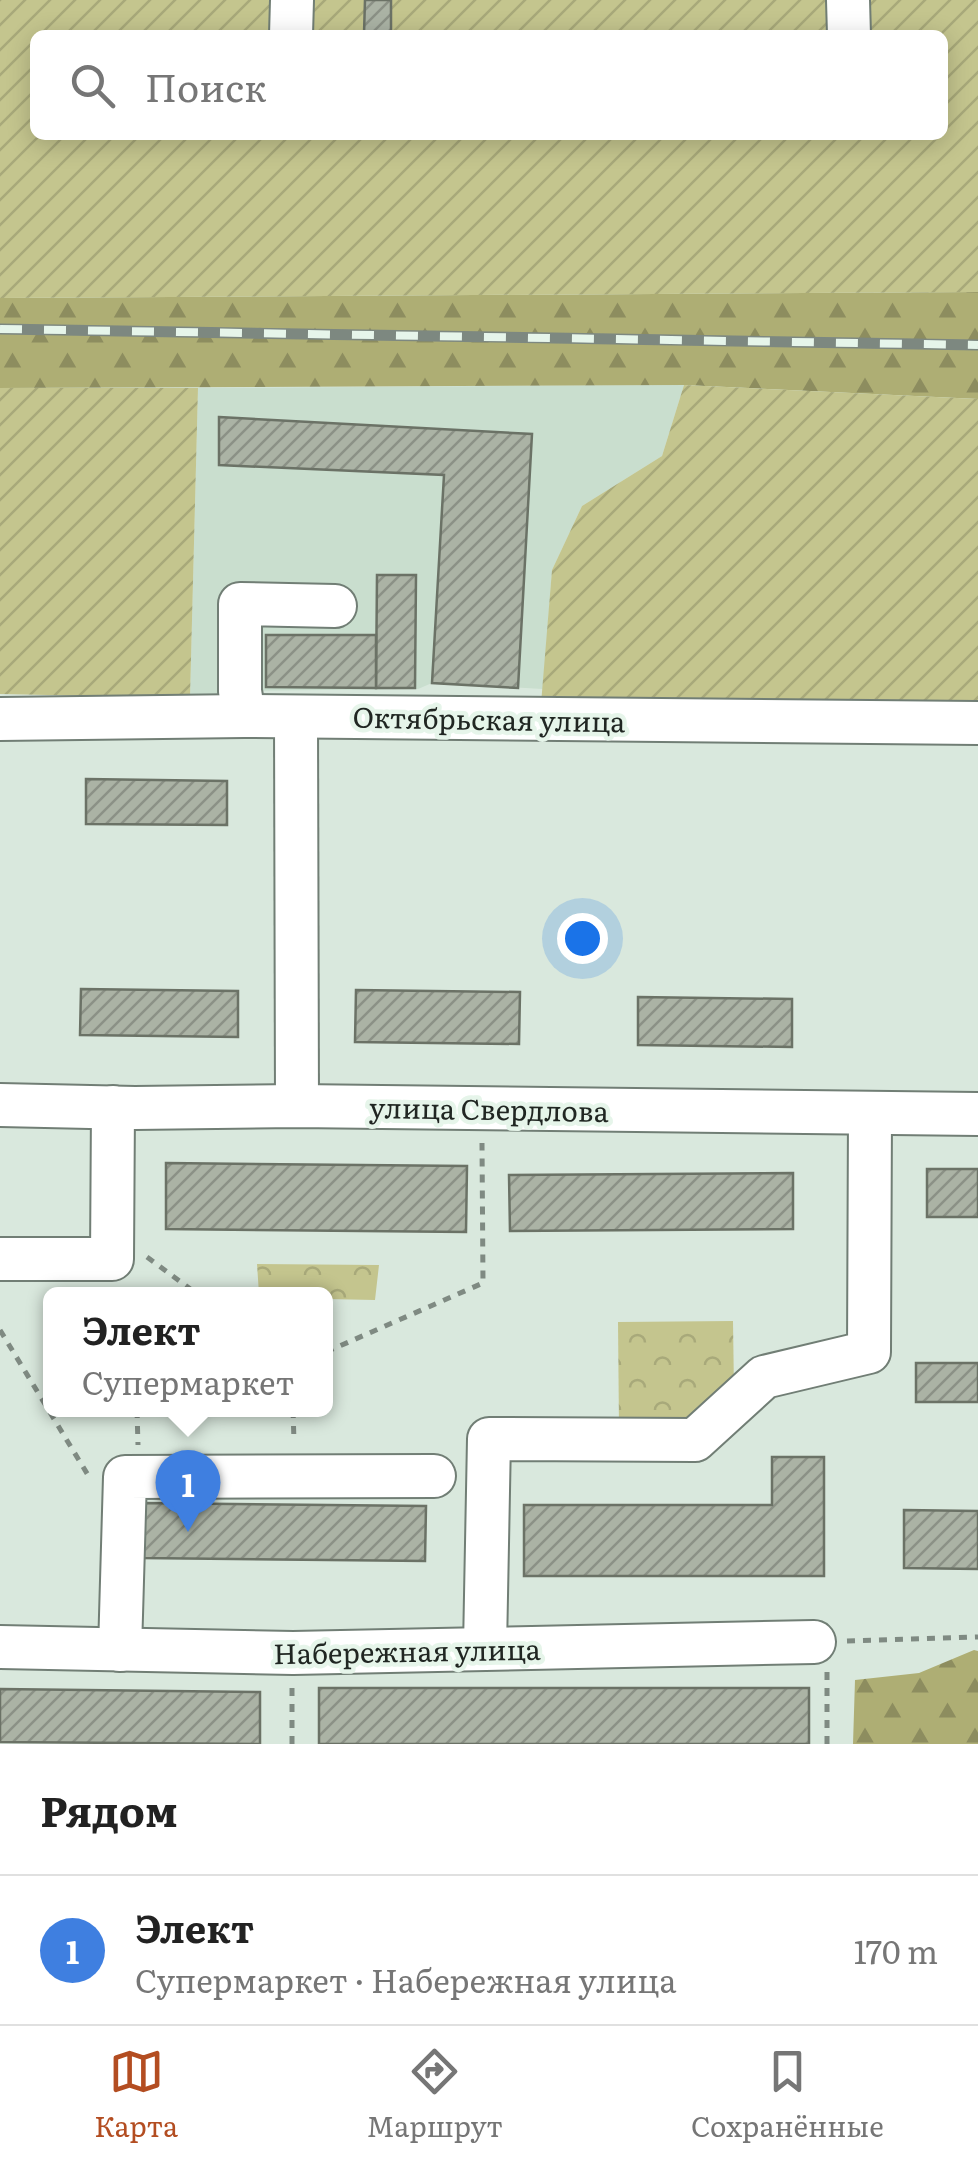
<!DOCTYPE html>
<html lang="ru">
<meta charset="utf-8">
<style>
body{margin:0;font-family:Literata,serif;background:#f2f2f2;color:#222}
.you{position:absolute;left:582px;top:938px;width:35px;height:35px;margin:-25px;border:8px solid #fff;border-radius:50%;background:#1a73e8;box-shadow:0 0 0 15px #1a73e833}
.badge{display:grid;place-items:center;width:65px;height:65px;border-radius:50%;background:#b34d21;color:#fff;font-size:32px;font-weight:700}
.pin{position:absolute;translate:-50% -82px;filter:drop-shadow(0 2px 5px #0008)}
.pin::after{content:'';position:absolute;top:52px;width:35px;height:30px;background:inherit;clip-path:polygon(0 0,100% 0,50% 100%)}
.popup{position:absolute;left:43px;top:1287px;width:290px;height:130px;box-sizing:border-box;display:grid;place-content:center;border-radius:15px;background:#fff;filter:drop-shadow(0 2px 8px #0005);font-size:32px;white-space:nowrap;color:#767676}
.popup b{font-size:38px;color:#222}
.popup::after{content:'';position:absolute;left:50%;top:100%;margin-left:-20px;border:20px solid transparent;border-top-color:#fff}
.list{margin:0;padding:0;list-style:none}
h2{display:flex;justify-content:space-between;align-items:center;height:130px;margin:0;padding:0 40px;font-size:42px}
h2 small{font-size:32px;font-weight:400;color:#767676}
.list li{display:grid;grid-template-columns:65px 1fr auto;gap:30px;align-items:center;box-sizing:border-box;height:150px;padding:0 40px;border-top:2px solid #e0e0e0}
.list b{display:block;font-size:38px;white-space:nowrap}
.list p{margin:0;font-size:32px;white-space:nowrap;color:#767676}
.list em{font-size:32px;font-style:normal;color:#767676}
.icon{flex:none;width:55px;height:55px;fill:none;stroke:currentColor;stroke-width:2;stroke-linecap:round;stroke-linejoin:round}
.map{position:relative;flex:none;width:978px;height:1744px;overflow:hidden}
.search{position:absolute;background:#fff;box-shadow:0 5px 25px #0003;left:30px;right:30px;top:30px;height:110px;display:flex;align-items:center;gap:25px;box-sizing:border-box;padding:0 35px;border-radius:15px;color:#767676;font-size:38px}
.sheet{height:280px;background:#fff}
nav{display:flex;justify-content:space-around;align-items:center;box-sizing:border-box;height:140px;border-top:2px solid #e0e0e0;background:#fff;font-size:28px;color:#767676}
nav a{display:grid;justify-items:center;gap:5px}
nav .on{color:#b34d21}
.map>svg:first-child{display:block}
.built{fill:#c9dece}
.forest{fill:url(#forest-firs)}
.park{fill:url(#park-crowns)}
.garden{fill:url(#garden-furrows);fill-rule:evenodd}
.building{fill:url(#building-hatch);stroke:#6b7266;stroke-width:2.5}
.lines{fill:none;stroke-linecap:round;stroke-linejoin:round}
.minor-casing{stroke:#717e75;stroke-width:46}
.path{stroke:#7f8a82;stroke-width:5;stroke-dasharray:8 8;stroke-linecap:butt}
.minor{stroke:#fff;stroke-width:42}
.rail-casing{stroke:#7d8880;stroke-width:11}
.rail{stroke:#e6f5ea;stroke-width:8;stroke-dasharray:22;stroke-linecap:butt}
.labels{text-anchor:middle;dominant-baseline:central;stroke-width:9;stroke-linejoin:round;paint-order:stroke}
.street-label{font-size:28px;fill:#202622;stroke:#e6f5ea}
</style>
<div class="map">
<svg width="978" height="1744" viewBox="0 0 978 1744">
<defs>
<pattern id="forest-firs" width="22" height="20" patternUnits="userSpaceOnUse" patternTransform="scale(2.5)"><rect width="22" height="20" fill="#aeae74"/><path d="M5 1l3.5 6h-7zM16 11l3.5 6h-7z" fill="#8d8d5f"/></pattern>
<pattern id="park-crowns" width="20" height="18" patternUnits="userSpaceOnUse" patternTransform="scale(2.5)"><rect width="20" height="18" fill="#c4c58e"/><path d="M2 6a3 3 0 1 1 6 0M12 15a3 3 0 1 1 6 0" fill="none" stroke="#a8a97a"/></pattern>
<pattern id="garden-furrows" width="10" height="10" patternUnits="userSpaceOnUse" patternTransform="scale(2.5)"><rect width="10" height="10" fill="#c4c58e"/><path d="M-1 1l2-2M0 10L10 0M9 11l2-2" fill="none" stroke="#a8a97a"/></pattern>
<pattern id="building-hatch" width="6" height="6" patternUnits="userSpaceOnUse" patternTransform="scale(2.5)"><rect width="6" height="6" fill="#abb3a5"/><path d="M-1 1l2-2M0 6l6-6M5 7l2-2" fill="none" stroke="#8b9186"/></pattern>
</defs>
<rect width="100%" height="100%" fill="#d9e8dd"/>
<polygon class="built" points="684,385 662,456 582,506 552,570 543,689 432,683 418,689 240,691 190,698 198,388"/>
<g class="forest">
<polygon points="978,292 978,399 684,385 0,388 0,298"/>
<polygon points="974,1650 978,1651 978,1744 853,1744 855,1680 919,1673"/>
</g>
<g class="park">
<polygon points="257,1264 379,1265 375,1300 326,1299 326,1294 259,1294"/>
<polygon points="733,1321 734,1392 694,1429 619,1429 618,1322"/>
</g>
<g class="garden">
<path d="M0,0H978V292L0,298ZM35,35H943V135H35Z"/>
<polygon points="684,385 978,399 978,706 541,704 552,570 582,506 662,456"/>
<polygon points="0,388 198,388 190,698 0,694"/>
</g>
<g class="building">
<polygon points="365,0 391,0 391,34 364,34"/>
<polygon points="219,417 532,434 518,688 432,683 444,475 219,465"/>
<polygon points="377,575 416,575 415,688 376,688"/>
<polygon points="266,635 376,635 376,688 266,687"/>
<polygon points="86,779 227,781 227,825 86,824"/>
<polygon points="81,989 238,991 238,1037 80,1035"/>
<polygon points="356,990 520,992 519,1044 355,1042"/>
<polygon points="638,997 792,999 792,1047 638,1045"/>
<polygon points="166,1163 467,1166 466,1232 166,1229"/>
<rect x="927" y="1169" width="51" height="48"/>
<polygon points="793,1173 793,1229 510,1231 509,1175"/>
<rect x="916" y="1363" width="62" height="39"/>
<polygon points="772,1457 824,1457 824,1576 524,1576 524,1505 772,1505"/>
<polygon points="143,1503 426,1506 425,1561 142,1558"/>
<polygon points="904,1510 978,1511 978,1569 904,1568"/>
<rect x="319" y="1688" width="490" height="56"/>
<polygon points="0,1689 260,1692 260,1744 0,1742"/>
</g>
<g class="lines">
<defs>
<g id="minor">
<polyline points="848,0 849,35"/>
<polyline points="291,35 292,0"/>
<polyline points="244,716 240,691 240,604 335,606"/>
<polyline points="296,717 297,1106"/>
<polyline points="0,719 244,716 978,723"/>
<polyline points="0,1105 135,1108 297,1106 978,1114"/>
<polyline points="0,1259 112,1259 113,1107"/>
<polyline points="0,1647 293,1653 814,1642"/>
<polyline points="485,1648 489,1439 695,1440 764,1377 869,1352 870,1114"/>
<polyline points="120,1650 125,1477 434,1476"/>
</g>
</defs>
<use href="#minor" class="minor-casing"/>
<g class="path">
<polyline points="147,1257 197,1294"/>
<polyline points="0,1330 91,1480"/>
<polyline points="326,1352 483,1283 482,1143"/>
<polyline points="137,1410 138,1445"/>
<polyline points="293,1410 294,1441"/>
<polyline points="847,1641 978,1637"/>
<polyline points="292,1744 292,1686"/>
<polyline points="827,1744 827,1672"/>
</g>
<use href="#minor" class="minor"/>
<defs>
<polyline id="rail" points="0,329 978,345"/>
</defs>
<use href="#rail" class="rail-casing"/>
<use href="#rail" class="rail"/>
</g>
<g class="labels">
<g class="street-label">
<text transform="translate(489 718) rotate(1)">Октябрьская улица</text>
<text transform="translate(489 1108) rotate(1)">улица Свердлова</text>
<text transform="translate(407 1650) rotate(-1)">Набережная улица</text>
</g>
</g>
</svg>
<div class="you"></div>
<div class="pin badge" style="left:188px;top:1532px;background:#3f7fe0">1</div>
<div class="popup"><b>Элект</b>Супермаркет</div>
<div class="search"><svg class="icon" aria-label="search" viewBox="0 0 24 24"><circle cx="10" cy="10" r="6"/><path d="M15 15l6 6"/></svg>Поиск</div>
</div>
<section class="sheet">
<h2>Рядом<small></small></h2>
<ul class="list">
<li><span class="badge" style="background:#3f7fe0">1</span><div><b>Элект</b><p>Супермаркет · Набережная улица</p></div><em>170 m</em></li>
</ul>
</section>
<nav>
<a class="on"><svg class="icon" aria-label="map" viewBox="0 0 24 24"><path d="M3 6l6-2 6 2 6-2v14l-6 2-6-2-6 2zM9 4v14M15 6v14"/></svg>Карта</a>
<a><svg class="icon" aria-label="directions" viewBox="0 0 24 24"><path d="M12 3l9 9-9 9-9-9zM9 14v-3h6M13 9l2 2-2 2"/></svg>Маршрут</a>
<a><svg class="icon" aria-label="saved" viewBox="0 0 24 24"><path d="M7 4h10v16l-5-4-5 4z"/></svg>Сохранённые</a>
</nav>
